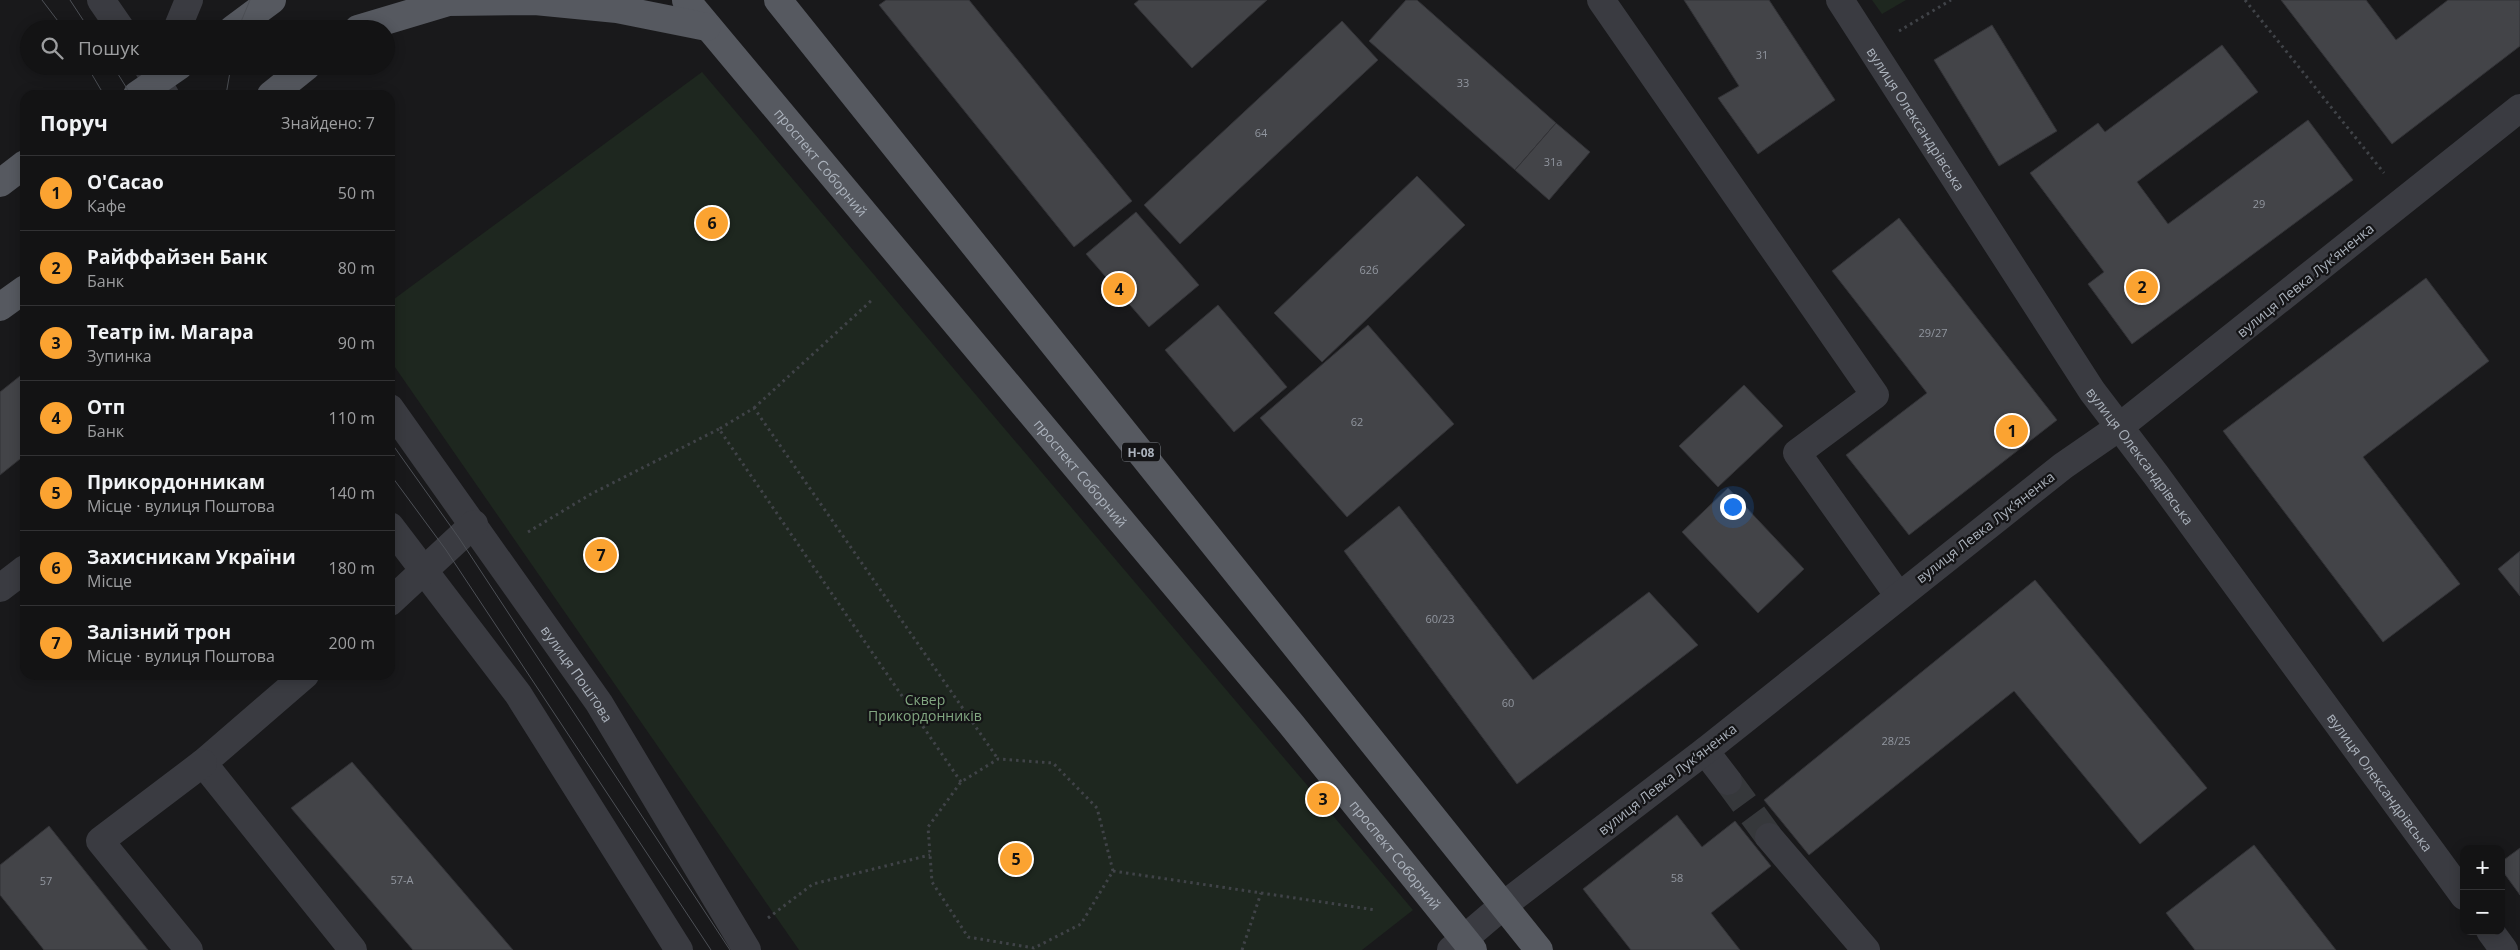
<!DOCTYPE html>
<html lang="uk">
<meta charset="utf-8">
<style>
body{margin:0;font-family:"Open Sans",sans-serif;background:#1c1c1d;color:#f1f3f6}
.controls{position:absolute;right:15px;bottom:15px;display:grid;overflow:hidden;border-radius:10px;box-shadow:0 2px 12px #0003}
.controls button{width:45px;height:45px;display:grid;place-items:center;padding:0;border:0;border-bottom:1px solid #323234;background:#131314;color:#f1f3f6;font:25px sans-serif}
.you{position:absolute;left:1732px;top:506px;width:18px;height:18px;margin:-12px;border:4px solid #fff;border-radius:50%;background:#1a73e8;box-shadow:0 0 0 8px #1a73e833}
.badge{display:grid;place-items:center;width:32px;height:32px;border-radius:50%;background:#fba331;color:#111;font-size:16px;font-weight:700}
.pin{position:absolute;translate:-50% -50%;border:2px solid #fff;box-shadow:0 1px 5px #0006}
.list{margin:0;padding:0;list-style:none}
h2{display:flex;justify-content:space-between;align-items:center;height:65px;margin:0;padding:0 20px;font-size:21px}
h2 small{font-size:16px;font-weight:400;color:#9d9ea0}
.list li{display:grid;grid-template-columns:32px 1fr auto;gap:15px;align-items:center;box-sizing:border-box;height:75px;padding:0 20px;border-top:1px solid #323234}
.list b{display:block;font-size:19px;white-space:nowrap}
.list p{margin:0;font-size:16px;white-space:nowrap;color:#9d9ea0}
.list em{font-size:16px;font-style:normal;color:#9d9ea0}
.icon{flex:none;width:28px;height:28px;fill:none;stroke:currentColor;stroke-width:2;stroke-linecap:round;stroke-linejoin:round}
.map{position:relative;flex:none;width:2520px;height:950px;overflow:hidden}
.search{position:absolute;background:#131314;box-shadow:0 2px 12px #0003;left:20px;top:20px;width:375px;height:55px;display:flex;align-items:center;gap:12px;box-sizing:border-box;padding:0 18px;border-radius:28px;color:#9d9ea0;font-size:19px}
.panel{position:absolute;background:#131314;box-shadow:0 2px 12px #0003;left:20px;top:90px;width:375px;height:590px;border-radius:15px}
.map>svg:first-child{display:block}
.green{fill:#1e271f}
.building{fill:#434448;stroke:#333337}
.lines{fill:none;stroke-linecap:round;stroke-linejoin:round}
.minor-tunnel{stroke:#36383b;stroke-width:28;stroke-dasharray:28 14;stroke-linecap:butt}
.path{stroke:#404348;stroke-width:3;stroke-dasharray:2.5 4;stroke-linecap:butt}
.minor{stroke:#3a3b41;stroke-width:28}
.major{stroke:#565960;stroke-width:28}
.tram{stroke:#4d5056;stroke-width:1}
.labels{text-anchor:middle;dominant-baseline:central;stroke-width:4.5;stroke-linejoin:round;paint-order:stroke}
.number-label{font-size:11px;fill:#91969f}
.shield{fill:#141416;stroke:#7e838a;stroke-width:1}
.shield-label{font-size:12px;font-weight:bold;fill:#abb2bc}
.street-label{font-size:14px;fill:#abb2bc;stroke:#141416}
.park-label{font-size:14px;fill:#82a781;stroke:#141416}
</style>
<div class="map">
<svg width="2520" height="950" viewBox="0 0 2520 950">
<rect width="100%" height="100%" fill="#19191b"/>
<g class="green">
<polygon points="1872,0 1906,0 1882,14"/>
<polygon points="702,72 1413,910 1362,950 799,950 390,360 390,302"/>
</g>
<g class="building">
<polygon points="886,0 969,0 1132,201 1074,247 879,5"/>
<polygon points="1139,0 1267,0 1192,68 1134,4"/>
<polygon points="1406,0 1417,0 1556,123 1515,170 1369,41"/>
<polygon points="1684,0 1769,0 1835,100 1758,154 1718,98 1739,86"/>
<polygon points="2281,0 2366,0 2396,40 2448,0 2520,0 2520,46 2392,144"/>
<polygon points="1342,21 1378,60 1180,244 1144,205"/>
<polygon points="1992,25 2057,131 1999,166 1934,60"/>
<polygon points="2222,45 2258,92 2137,182 2168,224 2308,120 2353,180 2132,344 2088,284 2104,272 2030,173 2098,123 2105,132"/>
<polygon points="1556,123 1590,152 1549,200 1515,170"/>
<polygon points="1417,176 1465,225 1322,362 1274,313"/>
<polygon points="1136,212 1199,285 1149,327 1086,254"/>
<polygon points="1899,218 2057,420 1909,535 1846,455 1927,393 1832,271"/>
<polygon points="2426,278 2489,361 2363,457 2460,584 2383,642 2223,431"/>
<polygon points="1218,305 1287,387 1234,432 1165,350"/>
<polygon points="1368,325 1454,424 1347,517 1260,418"/>
<polygon points="25,372 25,455 0,475 0,392"/>
<polygon points="1744,385 1783,426 1718,487 1679,446"/>
<polygon points="1728,488 1804,569 1758,613 1682,532"/>
<polygon points="1399,506 1533,680 1649,592 1698,645 1517,784 1344,551"/>
<polygon points="2520,551 2520,596 2498,569"/>
<polygon points="2035,580 2207,788 2140,844 2014,691 1809,855 1764,800"/>
<polygon points="352,762 513,950 413,950 291,808"/>
<polygon points="1677,815 1702,847 1735,821 1771,866 1711,913 1740,950 1631,950 1583,889"/>
<polygon points="49,826 148,950 44,950 0,895 0,865"/>
<polygon points="2254,845 2336,950 2195,950 2166,913"/>
<polygon points="2520,848 2520,895 2501,869 2501,862"/>
</g>
<g class="lines">
<polyline class="minor-tunnel" points="1728,781 1769,837"/>
<g class="path">
<polyline points="2245,0 2384,173"/>
<polyline points="1899,31 1951,0"/>
<polyline points="754,408 873,299"/>
<polyline points="528,532 591,494 719,429"/>
<polyline points="961,782 719,429 754,408 998,759"/>
<polyline points="1113,871 1097,808 1053,763 998,759 961,782 928,827 932,882 968,937 1034,948 1081,924 1113,871 1376,910"/>
<polyline points="768,918 813,884 930,855"/>
<polyline points="1242,950 1261,893"/>
</g>
<g class="minor">
<polyline points="101,0 121,29"/>
<polyline points="1601,0 1875,395 1797,453 1898,595"/>
<path id="s1" d="M1840,0L2092,391L2156,475L2464,896"/>
<polyline points="177,29 189,0"/>
<polyline points="147,66 165,95"/>
<path id="s2" d="M390,408L599,703L747,950"/>
<polyline points="390,526 518,694 679,950"/>
<polyline points="0,588 25,569"/>
<polyline points="390,602 474,524"/>
<polyline points="305,675 203,763 353,950"/>
<polyline points="1705,751 1728,781"/>
<polyline points="1769,837 1866,950"/>
<polyline points="2490,931 2504,950"/>
<polyline points="189,950 100,841 203,763"/>
<polyline points="1451,950 1505,904 1705,751 2063,466 2118,428 2520,108"/>
</g>
<g class="major">
<path id="s3" d="M686,0L1291,724L1473,950"/>
<polyline points="778,0 1539,950"/>
<polyline points="233,29 272,0"/>
<polyline points="358,29 448,2 535,1 617,9 707,27"/>
<polyline points="137,95 179,66"/>
<polyline points="271,95 307,66"/>
<polyline points="0,183 25,164"/>
<polyline points="0,307 25,289"/>
</g>
<g class="tram">
<polyline points="42,0 64,29"/>
<polyline points="70,0 89,29"/>
<polyline points="238,29 250,0"/>
<polyline points="87,66 104,95"/>
<polyline points="113,66 131,95"/>
<polyline points="226,95 231,66"/>
<polyline points="390,441 459,538 730,950"/>
<polyline points="390,474 446,550 711,950"/>
</g>
</g>
<g class="labels">
<g class="number-label">
<text x="1762" y="54">31</text>
<text x="1463" y="82">33</text>
<text x="1261" y="132">64</text>
<text x="1553" y="161">31а</text>
<text x="2259" y="203">29</text>
<text x="1369" y="269">62б</text>
<text x="1933" y="332">29/27</text>
<text x="1357" y="421">62</text>
<text x="1440" y="618">60/23</text>
<text x="1508" y="702">60</text>
<text x="1896" y="740">28/25</text>
<text x="1677" y="877">58</text>
<text x="402" y="879">57-А</text>
<text x="46" y="880">57</text>
</g>
<rect class="shield" x="1122" y="442.5" width="38" height="19" rx="4"/>
<g class="shield-label">
<text x="1141" y="452">Н-08</text>
</g>
<g class="street-label">
<text stroke="none"><textPath href="#s1" startOffset="141">вулиця Олександрівська</textPath></text>
<text stroke="none"><textPath href="#s3" startOffset="211">проспект Соборний</textPath></text>
<text transform="translate(2305 280) rotate(-39)">вулиця Левка Лукʼяненка</text>
<text stroke="none"><textPath href="#s1" startOffset="546">вулиця Олександрівська</textPath></text>
<text stroke="none"><textPath href="#s3" startOffset="616">проспект Соборний</textPath></text>
<text transform="translate(1985 527) rotate(-38)">вулиця Левка Лукʼяненка</text>
<text stroke="none"><textPath href="#s2" startOffset="325">вулиця Поштова</textPath></text>
<text transform="translate(1667 779) rotate(-38)">вулиця Левка Лукʼяненка</text>
<text stroke="none"><textPath href="#s1" startOffset="951">вулиця Олександрівська</textPath></text>
<text stroke="none"><textPath href="#s3" startOffset="1111">проспект Соборний</textPath></text>
</g>
<g class="park-label">
<text x="925" y="699">Сквер<tspan x="925" dy="16">Прикордонників</tspan></text>
</g>
</g>
</svg>
<div class="controls">
<button>+</button>
<button>−</button>
</div>
<div class="you"></div>
<div class="pin badge" style="left:2012px;top:431px">1</div>
<div class="pin badge" style="left:2142px;top:287px">2</div>
<div class="pin badge" style="left:1323px;top:799px">3</div>
<div class="pin badge" style="left:1119px;top:289px">4</div>
<div class="pin badge" style="left:1016px;top:859px">5</div>
<div class="pin badge" style="left:712px;top:223px">6</div>
<div class="pin badge" style="left:601px;top:555px">7</div>
<div class="search"><svg class="icon" aria-label="search" viewBox="0 0 24 24"><circle cx="10" cy="10" r="6"/><path d="M15 15l6 6"/></svg>Пошук</div>
<section class="panel">
<h2>Поруч<small>Знайдено: 7</small></h2>
<ul class="list">
<li><span class="badge">1</span><div><b>O'Cacao</b><p>Кафе</p></div><em>50 m</em></li>
<li><span class="badge">2</span><div><b>Райффайзен Банк</b><p>Банк</p></div><em>80 m</em></li>
<li><span class="badge">3</span><div><b>Театр ім. Магара</b><p>Зупинка</p></div><em>90 m</em></li>
<li><span class="badge">4</span><div><b>Отп</b><p>Банк</p></div><em>110 m</em></li>
<li><span class="badge">5</span><div><b>Прикордонникам</b><p>Місце · вулиця Поштова</p></div><em>140 m</em></li>
<li><span class="badge">6</span><div><b>Захисникам України</b><p>Місце</p></div><em>180 m</em></li>
<li><span class="badge">7</span><div><b>Залізний трон</b><p>Місце · вулиця Поштова</p></div><em>200 m</em></li>
</ul>
</section>
</div>
